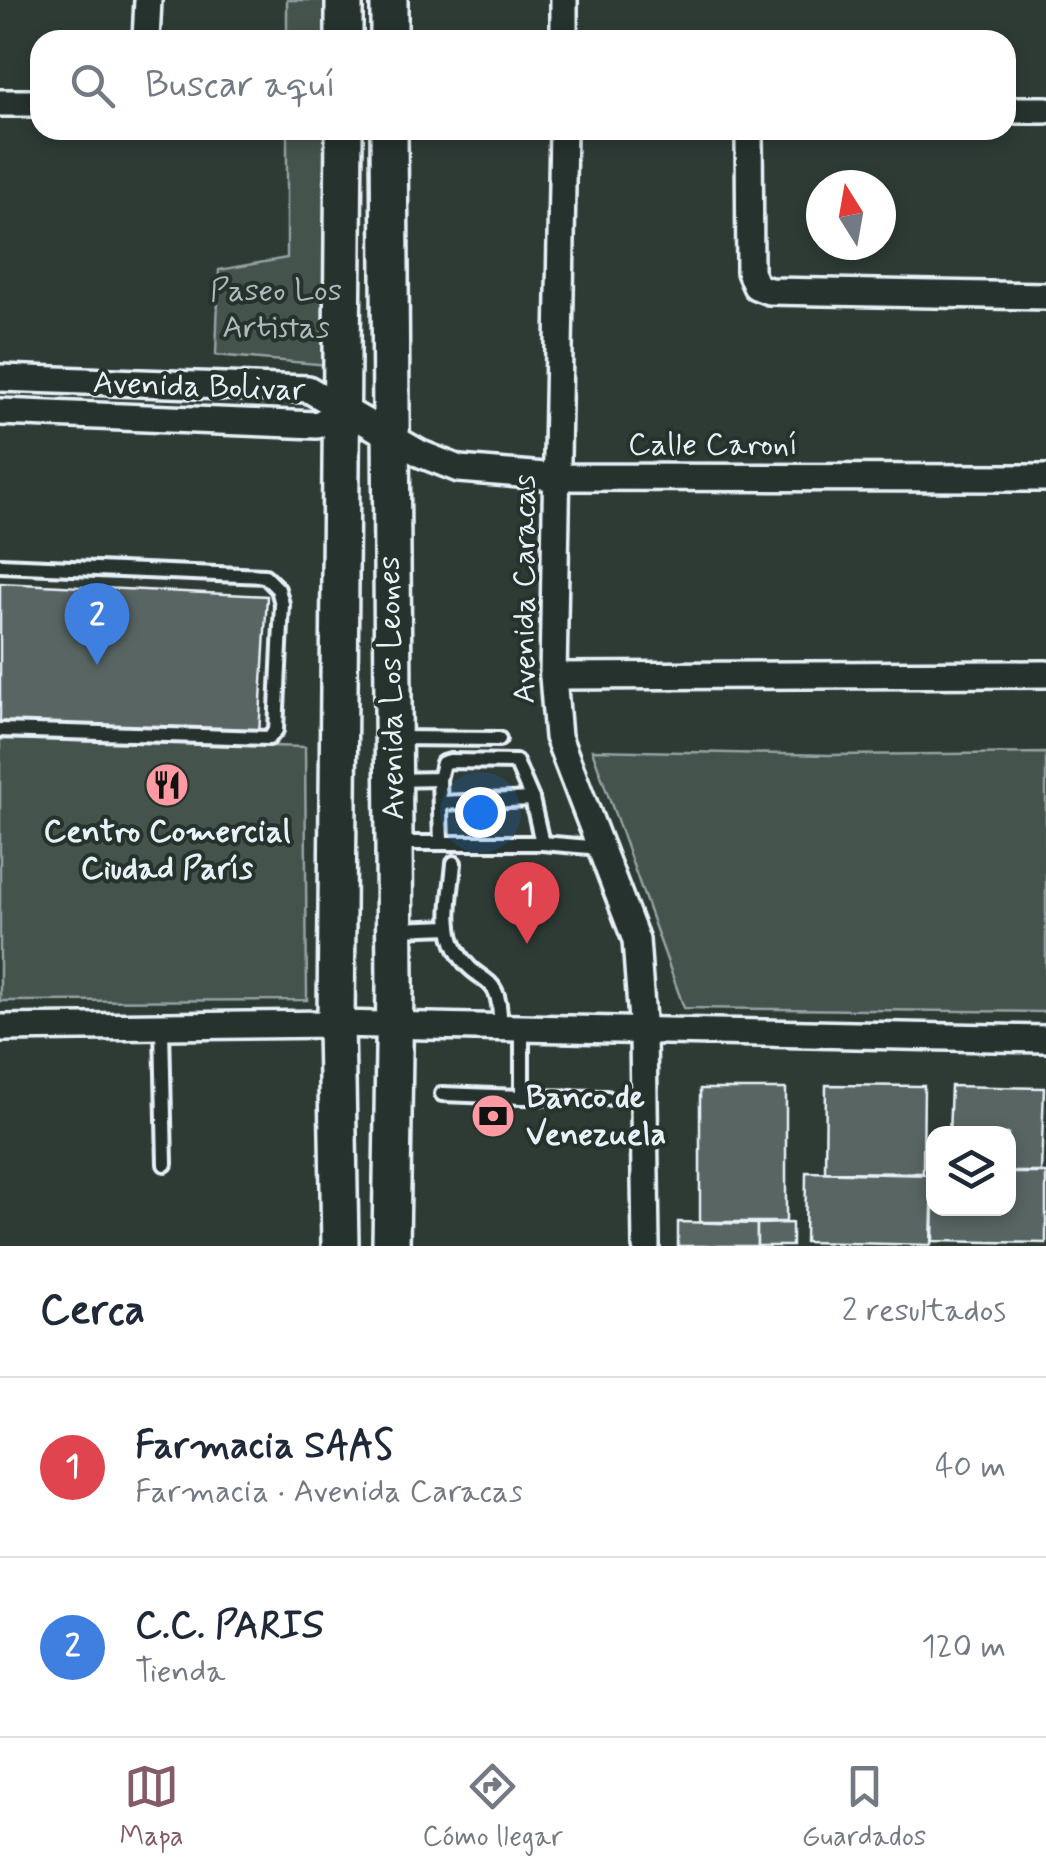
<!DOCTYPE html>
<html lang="es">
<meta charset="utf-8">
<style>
body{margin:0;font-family:Mynerve,sans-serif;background:#f6f6f7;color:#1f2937}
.controls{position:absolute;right:30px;bottom:30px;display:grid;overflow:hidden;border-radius:20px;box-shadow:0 5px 15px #0003}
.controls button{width:90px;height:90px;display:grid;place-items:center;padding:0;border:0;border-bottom:2px solid #e0e1e3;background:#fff;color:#1f2937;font:50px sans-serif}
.compass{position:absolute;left:806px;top:170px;width:90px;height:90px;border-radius:50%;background:#fff;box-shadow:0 5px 15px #0003;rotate:349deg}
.you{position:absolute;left:480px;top:812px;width:35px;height:35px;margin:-25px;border:8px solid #fff;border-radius:50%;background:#1a73e8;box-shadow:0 0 0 15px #1a73e833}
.badge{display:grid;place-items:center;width:65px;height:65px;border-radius:50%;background:#845c67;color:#fff;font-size:32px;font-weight:700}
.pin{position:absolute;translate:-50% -82px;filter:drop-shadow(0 2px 5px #0008)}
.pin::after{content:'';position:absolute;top:52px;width:35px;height:30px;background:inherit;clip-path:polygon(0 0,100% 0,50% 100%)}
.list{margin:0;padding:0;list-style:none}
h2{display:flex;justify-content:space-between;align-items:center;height:130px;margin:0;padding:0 40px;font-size:42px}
h2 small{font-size:32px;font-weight:400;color:#747a83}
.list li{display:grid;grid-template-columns:65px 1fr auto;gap:30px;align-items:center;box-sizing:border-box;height:180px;padding:0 40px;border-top:2px solid #e0e1e3}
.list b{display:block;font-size:38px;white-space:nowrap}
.list p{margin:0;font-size:32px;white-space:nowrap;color:#747a83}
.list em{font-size:32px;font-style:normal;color:#747a83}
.icon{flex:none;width:55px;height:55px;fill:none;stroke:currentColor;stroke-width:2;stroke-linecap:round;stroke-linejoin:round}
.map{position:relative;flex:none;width:1046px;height:1246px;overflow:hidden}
.search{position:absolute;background:#fff;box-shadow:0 5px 15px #0003;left:30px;right:30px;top:30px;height:110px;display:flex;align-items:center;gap:25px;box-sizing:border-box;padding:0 35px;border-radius:30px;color:#747a83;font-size:38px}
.sheet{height:490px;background:#fff}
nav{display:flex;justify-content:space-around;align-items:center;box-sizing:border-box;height:140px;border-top:2px solid #e0e1e3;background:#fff;font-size:28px;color:#747a83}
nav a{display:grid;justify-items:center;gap:5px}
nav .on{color:#845c67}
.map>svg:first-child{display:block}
.green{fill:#45524e;stroke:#96a2a3;stroke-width:2.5}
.building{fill:#596563;stroke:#e8f1f8;stroke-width:2.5}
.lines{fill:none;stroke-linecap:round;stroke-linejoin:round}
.lane-casing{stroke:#e8f1f8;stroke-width:20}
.street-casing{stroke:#e8f1f8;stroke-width:32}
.secondary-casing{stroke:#e8f1f8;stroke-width:42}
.lane{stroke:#26332d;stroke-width:12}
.street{stroke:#26332d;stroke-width:25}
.secondary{stroke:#26332d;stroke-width:35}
.labels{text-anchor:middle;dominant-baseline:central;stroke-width:8;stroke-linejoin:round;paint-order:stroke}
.park-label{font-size:32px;fill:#afb9bc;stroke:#26332d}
.street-label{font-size:32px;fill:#e8f1f8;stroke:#26332d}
.poi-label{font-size:32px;font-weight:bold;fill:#e8f1f8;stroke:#26332d}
</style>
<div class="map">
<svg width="1046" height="1246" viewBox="0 0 1046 1246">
<rect width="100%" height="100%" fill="#2e3b35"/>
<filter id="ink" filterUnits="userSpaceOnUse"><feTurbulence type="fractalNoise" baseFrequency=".01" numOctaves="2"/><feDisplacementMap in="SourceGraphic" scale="20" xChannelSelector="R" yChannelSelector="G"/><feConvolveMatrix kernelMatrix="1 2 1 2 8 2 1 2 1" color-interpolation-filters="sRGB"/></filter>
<g filter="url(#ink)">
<g class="green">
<polygon points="287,0 326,0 327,40 287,40"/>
<polygon points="287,130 327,130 328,365 216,355 219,270 287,258"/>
<polygon points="0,739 305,747 307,1000 0,1001"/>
<polygon points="592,750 828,755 1046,753 1046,1012 684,1008"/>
</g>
<g class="building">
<polygon points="0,583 267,596 259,735 0,722"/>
<polygon points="826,1085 924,1086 923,1173 825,1172"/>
<polygon points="951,1086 1044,1088 1041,1172 1008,1172 1008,1134 949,1134"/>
<rect x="700" y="1089" width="86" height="133"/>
<polygon points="806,1172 933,1175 931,1245 805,1242"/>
<polygon points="1008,1173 1046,1173 1046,1243 933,1241 934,1198 934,1208 1008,1208"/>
<polygon points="678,1222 757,1224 757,1246 678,1246"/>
<polygon points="792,1223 792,1246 757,1246 757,1224"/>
</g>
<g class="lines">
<defs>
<g id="lane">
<polyline points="0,565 265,576 278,589 282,604 276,730 269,738 0,730"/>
<polyline points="395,738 499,739"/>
<polyline points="439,779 441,842"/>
<polyline points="395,780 439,779 443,763 450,761 516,762 532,799 542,843 396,843"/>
<polyline points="440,803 532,799"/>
<polyline points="542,843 601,848"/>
<path d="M454,863C452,890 443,926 457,951C479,990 502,967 500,1029"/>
<polyline points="397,929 450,927"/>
<polyline points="162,1028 165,1164"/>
<polyline points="442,1094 522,1097 522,1030"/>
<polyline points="522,1097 607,1098"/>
</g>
<g id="street">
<polyline points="146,40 148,0"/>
<polyline points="564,40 564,0"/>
<polyline points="0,103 40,103"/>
<polyline points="1006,110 1046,110"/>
<polyline points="563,130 553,676 558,737 636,940 643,1034 646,1246"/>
<polyline points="749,130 750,272 756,286 769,291 1046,296"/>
<polyline points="0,378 308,389 421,454 459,469 557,477 1046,478"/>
<polyline points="0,412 317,425 343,412"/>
<polyline points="553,676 1046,674"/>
<polyline points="0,1028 336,1024 1046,1039"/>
</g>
<g id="secondary">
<polyline points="389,0 389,40"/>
<polyline points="344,40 344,0"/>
<polyline points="389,130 395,985 391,1246"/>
<polyline points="340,1246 336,1024 344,130"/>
</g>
</defs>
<use href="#lane" class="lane-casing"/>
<use href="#street" class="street-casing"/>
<use href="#secondary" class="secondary-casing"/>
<use href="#lane" class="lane"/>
<use href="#street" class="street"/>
<use href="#secondary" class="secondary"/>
</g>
</g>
<defs>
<symbol id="restaurant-disc" viewBox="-11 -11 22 22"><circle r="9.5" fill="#ff9aa2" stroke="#26332d"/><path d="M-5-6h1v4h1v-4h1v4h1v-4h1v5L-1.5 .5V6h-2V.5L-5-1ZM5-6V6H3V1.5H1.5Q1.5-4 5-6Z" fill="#111"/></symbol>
<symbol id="bank-disc" viewBox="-11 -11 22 22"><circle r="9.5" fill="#ff9aa2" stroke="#26332d"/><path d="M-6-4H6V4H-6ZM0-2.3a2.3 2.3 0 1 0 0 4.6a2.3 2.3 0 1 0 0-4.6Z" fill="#111"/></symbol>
</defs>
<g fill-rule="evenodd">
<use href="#restaurant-disc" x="142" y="760" width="50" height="50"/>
<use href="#bank-disc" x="468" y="1091" width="50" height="50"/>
</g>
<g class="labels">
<g class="park-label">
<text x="276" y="291">Paseo Los<tspan x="276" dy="37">Artistas</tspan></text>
</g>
<g class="street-label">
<text transform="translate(199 387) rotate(2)">Avenida Bolivar</text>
<text x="713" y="445">Calle Caroní</text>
<text transform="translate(525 589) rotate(-90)">Avenida Caracas</text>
<text transform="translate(392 688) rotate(-91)">Avenida Los Leones</text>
</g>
<g class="poi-label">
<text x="167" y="832">Centro Comercial<tspan x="167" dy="37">Ciudad París</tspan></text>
<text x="526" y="1098" text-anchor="start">Banco de<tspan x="526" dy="37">Venezuela</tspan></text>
</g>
</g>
</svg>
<div class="controls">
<button><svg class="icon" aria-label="layers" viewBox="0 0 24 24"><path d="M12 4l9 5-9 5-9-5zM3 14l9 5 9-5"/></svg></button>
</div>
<svg class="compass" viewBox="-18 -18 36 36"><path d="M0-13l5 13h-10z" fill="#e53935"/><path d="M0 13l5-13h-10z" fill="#747a83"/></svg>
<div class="you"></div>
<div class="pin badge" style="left:527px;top:944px;background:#e0444e">1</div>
<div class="pin badge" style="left:97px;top:665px;background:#3f7fe0">2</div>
<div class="search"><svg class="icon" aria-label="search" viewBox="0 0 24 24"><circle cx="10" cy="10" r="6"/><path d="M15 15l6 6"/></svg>Buscar aquí</div>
</div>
<section class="sheet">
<h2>Cerca<small>2 resultados</small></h2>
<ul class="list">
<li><span class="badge" style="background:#e0444e">1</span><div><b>Farmacia SAAS</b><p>Farmacia · Avenida Caracas</p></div><em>40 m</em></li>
<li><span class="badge" style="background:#3f7fe0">2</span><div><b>C.C. PARIS</b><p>Tienda</p></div><em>120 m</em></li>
</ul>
</section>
<nav>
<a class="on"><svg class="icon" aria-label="map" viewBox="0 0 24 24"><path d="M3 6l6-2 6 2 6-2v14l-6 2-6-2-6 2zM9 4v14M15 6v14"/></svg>Mapa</a>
<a><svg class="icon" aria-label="directions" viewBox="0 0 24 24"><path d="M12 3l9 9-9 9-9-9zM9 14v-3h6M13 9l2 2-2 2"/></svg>Cómo llegar</a>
<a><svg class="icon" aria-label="saved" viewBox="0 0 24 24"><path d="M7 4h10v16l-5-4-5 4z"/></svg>Guardados</a>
</nav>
